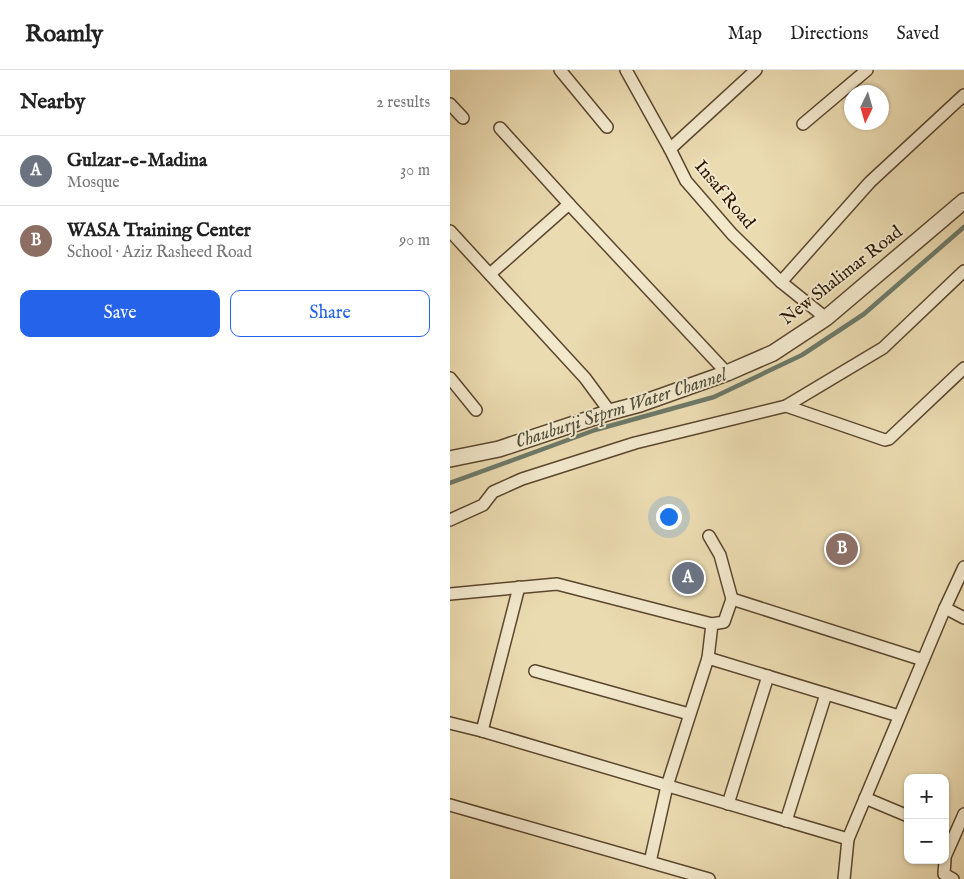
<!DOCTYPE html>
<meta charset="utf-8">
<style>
body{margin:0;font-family:"IM FELL English",serif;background:#f6f6f6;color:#222}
.controls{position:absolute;right:15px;bottom:15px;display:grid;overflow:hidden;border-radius:10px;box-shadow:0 1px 4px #0004}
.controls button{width:45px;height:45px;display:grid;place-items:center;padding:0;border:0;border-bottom:1px solid #e0e0e0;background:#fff;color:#222;font:25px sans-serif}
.compass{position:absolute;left:394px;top:15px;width:45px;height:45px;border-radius:50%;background:#fff;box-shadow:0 1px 4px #0004;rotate:185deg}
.you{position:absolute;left:218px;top:446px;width:18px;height:18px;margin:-12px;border:4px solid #fff;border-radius:50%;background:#1a73e8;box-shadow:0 0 0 8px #1a73e833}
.badge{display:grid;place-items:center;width:32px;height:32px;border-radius:50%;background:#2563eb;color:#fff;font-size:16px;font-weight:700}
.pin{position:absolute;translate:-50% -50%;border:2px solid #fff;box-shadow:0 1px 5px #0006}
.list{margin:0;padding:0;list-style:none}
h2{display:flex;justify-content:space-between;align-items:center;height:65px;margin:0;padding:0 20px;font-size:21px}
h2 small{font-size:16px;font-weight:400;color:#767676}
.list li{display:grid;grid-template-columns:32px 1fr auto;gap:15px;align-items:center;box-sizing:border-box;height:70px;padding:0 20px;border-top:1px solid #e0e0e0}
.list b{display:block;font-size:19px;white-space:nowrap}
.list p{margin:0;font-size:16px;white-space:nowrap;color:#767676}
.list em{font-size:16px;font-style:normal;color:#767676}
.actions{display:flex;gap:10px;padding:15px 20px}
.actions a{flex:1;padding:11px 0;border:1px solid #2563eb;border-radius:10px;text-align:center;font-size:18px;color:#2563eb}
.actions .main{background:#2563eb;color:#fff}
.map{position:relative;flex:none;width:514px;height:809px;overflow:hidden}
header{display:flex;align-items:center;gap:30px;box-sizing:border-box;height:70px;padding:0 25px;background:#fff;border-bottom:1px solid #e0e0e0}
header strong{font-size:24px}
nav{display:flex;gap:28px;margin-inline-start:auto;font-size:18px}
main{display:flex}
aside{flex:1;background:#fff}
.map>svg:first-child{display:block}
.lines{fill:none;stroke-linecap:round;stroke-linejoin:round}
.stream{stroke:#6c7968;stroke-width:4.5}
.minor-casing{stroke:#5a462e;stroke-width:14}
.tertiary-casing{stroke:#5a462e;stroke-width:18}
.minor{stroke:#f2e8cc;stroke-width:11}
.tertiary{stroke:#f2e8cc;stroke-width:15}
.labels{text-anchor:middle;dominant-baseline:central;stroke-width:4;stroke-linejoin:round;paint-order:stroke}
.street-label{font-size:18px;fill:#2a1502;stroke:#f2e8cc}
.water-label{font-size:19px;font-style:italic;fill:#504f3e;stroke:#f2e8cc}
</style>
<header>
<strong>Roamly</strong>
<nav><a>Map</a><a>Directions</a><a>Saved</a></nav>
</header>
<main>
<aside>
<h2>Nearby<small>2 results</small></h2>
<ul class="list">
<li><span class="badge" style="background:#6b7280">A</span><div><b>Gulzar-e-Madina</b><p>Mosque</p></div><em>30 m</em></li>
<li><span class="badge" style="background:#8d6e63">B</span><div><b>WASA Training Center</b><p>School · Aziz Rasheed Road</p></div><em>90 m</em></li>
</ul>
<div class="actions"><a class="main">Save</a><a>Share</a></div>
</aside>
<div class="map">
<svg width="514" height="809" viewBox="0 0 514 809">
<rect width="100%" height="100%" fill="#ebdbb1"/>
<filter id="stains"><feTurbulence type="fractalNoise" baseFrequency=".004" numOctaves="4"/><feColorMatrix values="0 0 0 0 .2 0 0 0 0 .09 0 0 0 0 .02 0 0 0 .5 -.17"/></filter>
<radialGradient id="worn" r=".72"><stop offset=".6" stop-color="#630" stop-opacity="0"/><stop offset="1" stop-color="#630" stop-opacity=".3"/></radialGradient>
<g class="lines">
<polyline class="stream" points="0,413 145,360 264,327 352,285 414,244 514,157"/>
<defs>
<g id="minor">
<polyline points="110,0 157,57"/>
<polyline points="176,0 220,79 236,111 282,164 331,212 376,248"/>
<polyline points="0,34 13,48"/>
<polyline points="353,54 417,0"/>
<polyline points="50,58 119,134"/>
<polyline points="220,79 306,0"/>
<polyline points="0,161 135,308 160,342"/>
<polyline points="40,204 119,134 277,303"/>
<polyline points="331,212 420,112 514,25"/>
<polyline points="0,308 26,340"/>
<polyline points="336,336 435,370 439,369 514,298"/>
<polyline points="0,450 33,435 43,422 72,409 185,373 336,336 433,278 514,201"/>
<polyline points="0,524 107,514 262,554"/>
<polyline points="282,529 473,590"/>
<polyline points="495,538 514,548"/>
<polyline points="258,588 449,646"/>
<polyline points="85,601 239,644"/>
<polyline points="0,653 32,661 398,769"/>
<polyline points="32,661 69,517"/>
<polyline points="415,728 458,746"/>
<polyline points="278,734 318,606"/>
<polyline points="0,735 259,809"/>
<polyline points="336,751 376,624"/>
<polyline points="495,787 514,744"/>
<polyline points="495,790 494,804 503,809"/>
<polyline points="200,792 217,716 258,588 262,554 274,552 282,529 270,485 259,466"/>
<polyline points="394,809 398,769 495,538 514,497"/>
</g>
<polyline id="tertiary" points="0,389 49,379 160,342 190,334 277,303 323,283 376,248 514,131"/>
</defs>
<use href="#minor" class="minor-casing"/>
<use href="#tertiary" class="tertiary-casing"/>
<use href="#minor" class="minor"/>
<use href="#tertiary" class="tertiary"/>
</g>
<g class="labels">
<g class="street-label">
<text transform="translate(274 125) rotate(50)">Insaf Road</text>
<text transform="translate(392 206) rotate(-38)">New Shalimar Road</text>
</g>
<g class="water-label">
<text transform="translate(171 339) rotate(-18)">Chauburji Stprm Water Channel</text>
</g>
</g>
<rect width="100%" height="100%" filter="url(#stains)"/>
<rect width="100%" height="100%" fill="url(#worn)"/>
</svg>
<div class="controls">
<button>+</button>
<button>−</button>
</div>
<svg class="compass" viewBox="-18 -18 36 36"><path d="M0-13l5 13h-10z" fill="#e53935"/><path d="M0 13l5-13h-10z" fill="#767676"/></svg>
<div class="you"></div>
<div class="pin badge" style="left:238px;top:508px;background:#6b7280">A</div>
<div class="pin badge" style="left:392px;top:479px;background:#8d6e63">B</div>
</div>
</main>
